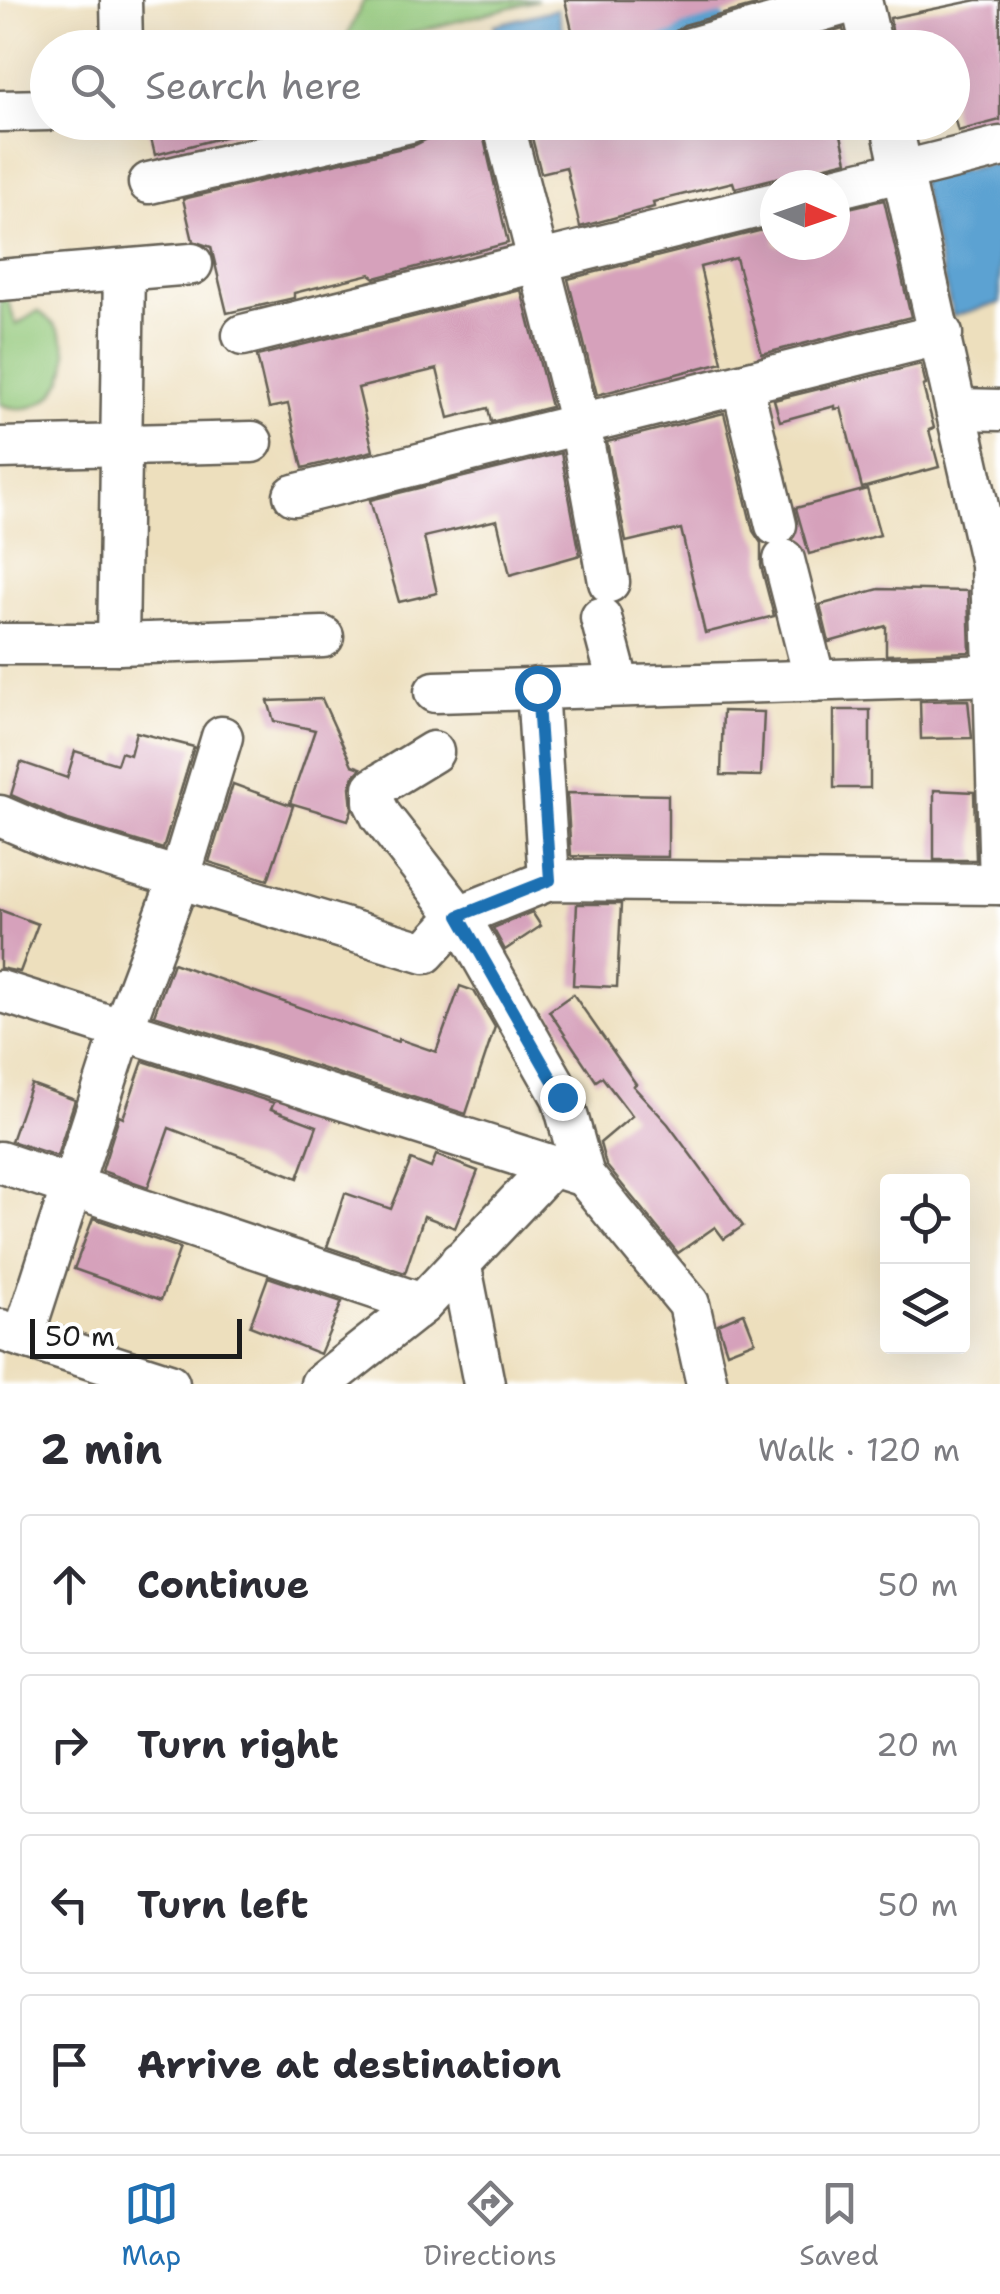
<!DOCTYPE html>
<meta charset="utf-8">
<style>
body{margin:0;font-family:"Shantell Sans",sans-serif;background:#f7f7f7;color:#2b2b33}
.controls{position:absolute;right:30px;bottom:30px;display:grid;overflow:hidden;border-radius:10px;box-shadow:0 10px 40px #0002}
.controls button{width:90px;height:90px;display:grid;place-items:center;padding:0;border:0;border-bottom:2px solid #e1e1e2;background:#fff;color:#2b2b33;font:50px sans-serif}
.compass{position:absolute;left:760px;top:170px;width:90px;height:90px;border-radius:50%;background:#fff;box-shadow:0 10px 40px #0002;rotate:92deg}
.scale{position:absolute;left:30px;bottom:25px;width:212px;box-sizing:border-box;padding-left:10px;border:5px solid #1c1c1c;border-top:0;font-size:28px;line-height:35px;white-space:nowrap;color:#1c1c1c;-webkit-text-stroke:8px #fff;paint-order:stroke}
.stop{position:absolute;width:30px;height:30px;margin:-22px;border:8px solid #1f6fb2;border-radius:50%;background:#fff}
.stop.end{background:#1f6fb2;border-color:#fff;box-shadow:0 2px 10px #0008}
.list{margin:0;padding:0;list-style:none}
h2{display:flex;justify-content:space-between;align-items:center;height:130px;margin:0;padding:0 40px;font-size:42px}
h2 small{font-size:32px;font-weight:400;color:#7c7c81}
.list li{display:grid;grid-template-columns:65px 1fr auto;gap:30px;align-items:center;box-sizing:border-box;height:140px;margin:0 20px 20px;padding:0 20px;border:2px solid #e1e1e2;border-radius:10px}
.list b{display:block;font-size:38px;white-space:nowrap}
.list em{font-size:32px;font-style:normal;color:#7c7c81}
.icon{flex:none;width:55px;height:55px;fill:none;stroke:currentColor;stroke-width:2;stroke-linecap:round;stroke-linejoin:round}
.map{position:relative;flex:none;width:1000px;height:1384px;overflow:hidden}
.search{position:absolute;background:#fff;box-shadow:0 10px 40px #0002;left:30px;right:30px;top:30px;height:110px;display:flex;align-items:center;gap:25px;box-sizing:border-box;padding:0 35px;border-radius:55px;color:#7c7c81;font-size:38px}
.sheet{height:770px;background:#fff}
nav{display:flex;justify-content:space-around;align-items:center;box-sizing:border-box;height:140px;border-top:2px solid #e1e1e2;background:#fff;font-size:28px;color:#7c7c81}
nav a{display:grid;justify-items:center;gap:5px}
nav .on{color:#1f6fb2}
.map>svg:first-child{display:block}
.green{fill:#93c87a;stroke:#58724b;stroke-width:2.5}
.water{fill:#5ca2d2;stroke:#3c5f77;stroke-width:2.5}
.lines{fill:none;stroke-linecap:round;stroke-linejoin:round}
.canal{stroke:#5ca2d2;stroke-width:30}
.building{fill:#d6a1bb}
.minor-casing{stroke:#656054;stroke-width:45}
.minor{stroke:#fff;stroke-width:40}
.route{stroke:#1f6fb2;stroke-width:12}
</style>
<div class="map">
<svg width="1000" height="1384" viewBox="0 0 1000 1384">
<rect width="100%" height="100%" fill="#fff"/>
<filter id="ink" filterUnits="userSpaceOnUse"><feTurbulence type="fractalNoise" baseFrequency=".01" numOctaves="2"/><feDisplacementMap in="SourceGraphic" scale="20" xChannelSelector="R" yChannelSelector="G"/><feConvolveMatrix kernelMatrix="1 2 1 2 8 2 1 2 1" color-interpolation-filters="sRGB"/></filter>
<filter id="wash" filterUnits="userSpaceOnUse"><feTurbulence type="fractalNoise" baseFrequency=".0048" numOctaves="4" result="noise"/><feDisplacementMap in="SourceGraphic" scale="40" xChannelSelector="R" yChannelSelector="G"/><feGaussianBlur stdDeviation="2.25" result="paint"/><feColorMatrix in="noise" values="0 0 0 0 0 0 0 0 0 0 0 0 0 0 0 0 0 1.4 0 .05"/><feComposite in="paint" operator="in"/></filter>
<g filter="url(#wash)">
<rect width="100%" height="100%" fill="#eddfbd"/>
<g class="green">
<polygon points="364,0 538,0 359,47 342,47"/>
<path d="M1,280L16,325L38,311C97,349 56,427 0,404Z"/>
</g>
<g class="water">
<polygon points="557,9 567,47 499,47 494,25"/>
<polygon points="1000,162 1000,303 953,316 919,179"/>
</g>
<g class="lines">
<polyline class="canal" points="633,48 712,25"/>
</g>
<g id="blocks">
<g class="building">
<polygon points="565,0 755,0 756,5 684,25 673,33 613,48 576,48"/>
<polygon points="977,0 1000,0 1000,120 958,131 952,110 952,48 895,48 890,18"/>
<polygon points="843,29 848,48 779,48"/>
<polygon points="147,122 250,122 251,130 155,155"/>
<polygon points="457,122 480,122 508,243 375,278 370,274 294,293 294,298 227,313 211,247 193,241 183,199 415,145 427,139 433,128"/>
<polygon points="528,122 838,122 847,161 735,188 733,182 653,202 654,207 580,227 566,167 541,173"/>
<polygon points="884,200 911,317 762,354 736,258 700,267 722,362 597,395 568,279 775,227 775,245 835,245 835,211"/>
<polygon points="521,290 551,407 491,422 488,408 449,418 437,369 358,388 373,451 303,468 288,404 269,408 257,356"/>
<polygon points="921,364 926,385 923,386 934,428 929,430 939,467 862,488 841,408 835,409 835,406 780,421 774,400"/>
<polygon points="724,413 753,531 761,543 761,566 774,616 705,633 681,529 626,542 607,442"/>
<polygon points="561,453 580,555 510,575 497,520 424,537 437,593 399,602 370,500"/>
<polygon points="867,489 880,535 809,554 796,508"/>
<polygon points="879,589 968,591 970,652 886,655 886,626 829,642 820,605"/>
<polygon points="322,699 352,765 361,768 354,776 350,787 352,809 348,820 290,803 315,730 274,721 268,701"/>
<polygon points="968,700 972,738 921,739 920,701"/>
<rect x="834" y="710" width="36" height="78"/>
<polygon points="723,711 764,712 761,776 721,775"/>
<polygon points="136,732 194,747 163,849 68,820 11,795 21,762 67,778 75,751 117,764 121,752 130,755"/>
<polygon points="233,784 293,806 268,880 209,862"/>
<polygon points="934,790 974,792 976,860 934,860"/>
<polygon points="567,793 668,795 668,857 571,856"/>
<polygon points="577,904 621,904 617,987 573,985"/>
<polygon points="0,910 38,924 20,972 0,968"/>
<polygon points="532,912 541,926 505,950 493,928"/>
<polygon points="173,963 398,1042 399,1039 436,1052 460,986 474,991 495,1027 466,1114 154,1015"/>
<polygon points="573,994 636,1084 633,1086 668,1124 743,1226 724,1239 715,1227 678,1253 606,1165 600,1143 632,1116 602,1077 596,1081 549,1011"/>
<polygon points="143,1061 274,1103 271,1109 317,1126 298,1178 169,1128 148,1187 102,1171 119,1116 123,1118"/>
<polygon points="31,1084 75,1100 57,1156 11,1141"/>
<polygon points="436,1155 478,1171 455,1228 424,1216 405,1273 327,1247 345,1193 391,1209 411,1160 431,1168"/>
<polygon points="93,1218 180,1248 161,1300 74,1269"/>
<polygon points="268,1277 342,1302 320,1354 250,1326"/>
<polygon points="744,1313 755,1341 727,1352 718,1324"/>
</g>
</g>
</g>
<g filter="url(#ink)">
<use href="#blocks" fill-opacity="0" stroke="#656054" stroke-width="2.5"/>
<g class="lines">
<defs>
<g id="minor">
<polyline points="121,0 122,48"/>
<polyline points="861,0 872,48"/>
<polyline points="691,48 859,0"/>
<polyline points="0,111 48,110"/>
<polyline points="503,122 580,424 609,582"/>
<polyline points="891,122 991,564 1000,884"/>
<polyline points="149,183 410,122"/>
<polyline points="835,188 1000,147"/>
<polyline points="0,280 192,264"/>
<polyline points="243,335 775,203"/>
<polyline points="742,384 776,525"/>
<polyline points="958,409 1000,410"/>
<polyline points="0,448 252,442"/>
<polyline points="294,495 942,334"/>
<polyline points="784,560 815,681"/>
<polyline points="601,618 619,686"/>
<polyline points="0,644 118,644 323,637"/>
<polyline points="118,644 124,270"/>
<polyline points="537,688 549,880"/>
<polyline points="435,692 996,675"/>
<polyline points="433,752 374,788 374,802 381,816 459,916 562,1097 584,1176 689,1304 707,1384"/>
<polyline points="0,816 60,842 425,953 459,916 549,880 1000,884"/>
<polyline points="0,991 584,1176"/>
<polyline points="0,1162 422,1304"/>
<polyline points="460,1262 484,1384"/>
<polyline points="1,1330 169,1384"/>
<polyline points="23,1337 122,1031 179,879 222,737"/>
<polyline points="321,1384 422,1304 551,1167"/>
</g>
</defs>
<use href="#minor" class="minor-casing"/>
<use href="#minor" class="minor"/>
</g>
</g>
<g class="lines" filter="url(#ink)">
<polyline class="route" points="537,688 550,880 459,916 562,1097"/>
</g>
</svg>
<div class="controls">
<button><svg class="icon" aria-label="locate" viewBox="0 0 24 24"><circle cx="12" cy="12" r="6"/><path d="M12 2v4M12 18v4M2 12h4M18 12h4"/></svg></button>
<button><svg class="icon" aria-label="layers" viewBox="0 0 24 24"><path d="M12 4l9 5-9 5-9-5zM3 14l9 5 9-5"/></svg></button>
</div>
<svg class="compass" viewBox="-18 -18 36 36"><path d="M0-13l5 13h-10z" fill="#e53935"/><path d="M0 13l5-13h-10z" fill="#7c7c81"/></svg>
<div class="scale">50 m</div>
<div class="stop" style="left:537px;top:688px"></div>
<div class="stop end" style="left:562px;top:1097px"></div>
<div class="search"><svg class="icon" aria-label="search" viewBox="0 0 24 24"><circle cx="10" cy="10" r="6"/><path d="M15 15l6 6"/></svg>Search here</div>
</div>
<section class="sheet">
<h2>2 min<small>Walk · 120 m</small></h2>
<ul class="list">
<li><svg class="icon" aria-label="ahead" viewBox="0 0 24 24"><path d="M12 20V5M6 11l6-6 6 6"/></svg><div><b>Continue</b></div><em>50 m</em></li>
<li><svg class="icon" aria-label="right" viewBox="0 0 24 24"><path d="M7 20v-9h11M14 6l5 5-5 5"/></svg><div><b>Turn right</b></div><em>20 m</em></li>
<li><svg class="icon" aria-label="left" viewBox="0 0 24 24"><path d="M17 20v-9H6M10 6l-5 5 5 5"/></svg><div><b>Turn left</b></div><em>50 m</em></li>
<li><svg class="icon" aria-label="arrive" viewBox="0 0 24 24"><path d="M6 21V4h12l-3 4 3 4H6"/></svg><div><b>Arrive at destination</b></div></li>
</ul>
</section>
<nav>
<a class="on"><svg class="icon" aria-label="map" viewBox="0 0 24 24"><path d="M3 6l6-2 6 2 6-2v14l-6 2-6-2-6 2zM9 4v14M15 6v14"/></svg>Map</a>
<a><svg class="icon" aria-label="directions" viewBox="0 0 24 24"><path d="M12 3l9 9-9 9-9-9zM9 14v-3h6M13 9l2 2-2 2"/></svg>Directions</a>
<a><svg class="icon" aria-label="saved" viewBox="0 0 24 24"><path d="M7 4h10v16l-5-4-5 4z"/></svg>Saved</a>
</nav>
